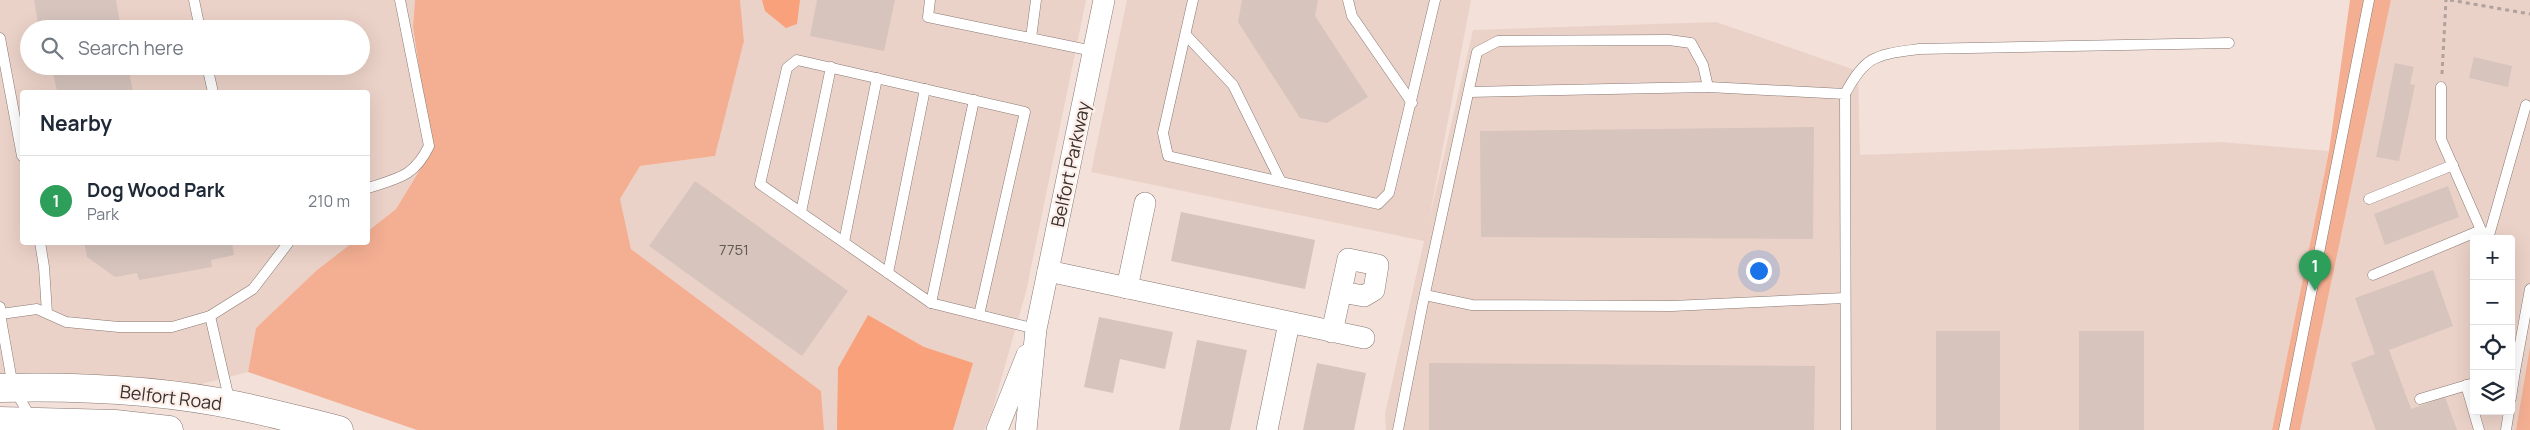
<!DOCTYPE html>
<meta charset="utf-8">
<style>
body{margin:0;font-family:Manrope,sans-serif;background:#f2f2f3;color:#1f2937}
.controls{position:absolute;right:15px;bottom:15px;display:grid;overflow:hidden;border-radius:5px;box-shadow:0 5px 20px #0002}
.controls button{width:45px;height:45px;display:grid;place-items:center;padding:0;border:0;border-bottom:1px solid #e0e1e3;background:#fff;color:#1f2937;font:25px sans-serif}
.you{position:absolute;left:1758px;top:270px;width:18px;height:18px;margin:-12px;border:4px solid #fff;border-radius:50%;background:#1a73e8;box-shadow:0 0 0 8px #1a73e833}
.badge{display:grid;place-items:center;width:32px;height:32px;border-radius:50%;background:#ea580c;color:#fff;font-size:16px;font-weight:700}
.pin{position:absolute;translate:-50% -41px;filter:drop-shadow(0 1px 2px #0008)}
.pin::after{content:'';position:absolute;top:26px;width:18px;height:15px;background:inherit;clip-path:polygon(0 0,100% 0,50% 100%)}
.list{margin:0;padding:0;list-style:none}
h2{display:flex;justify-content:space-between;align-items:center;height:65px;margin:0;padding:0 20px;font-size:21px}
h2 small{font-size:16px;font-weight:400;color:#747a83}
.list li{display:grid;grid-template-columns:32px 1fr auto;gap:15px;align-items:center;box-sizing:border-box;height:90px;padding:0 20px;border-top:1px solid #e0e1e3}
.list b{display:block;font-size:19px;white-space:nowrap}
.list p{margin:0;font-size:16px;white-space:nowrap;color:#747a83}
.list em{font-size:16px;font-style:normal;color:#747a83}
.icon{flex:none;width:28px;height:28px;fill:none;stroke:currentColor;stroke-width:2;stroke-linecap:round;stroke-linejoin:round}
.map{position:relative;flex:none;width:2530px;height:430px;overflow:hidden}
.search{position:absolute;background:#fff;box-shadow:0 5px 20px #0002;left:20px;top:20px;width:350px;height:55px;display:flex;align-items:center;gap:12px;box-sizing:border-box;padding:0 18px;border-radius:28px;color:#747a83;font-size:19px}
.panel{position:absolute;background:#fff;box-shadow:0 5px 20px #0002;left:20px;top:90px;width:350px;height:155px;border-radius:5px}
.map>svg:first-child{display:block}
.built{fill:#ebd2c8;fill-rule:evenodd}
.green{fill:#f4af92}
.water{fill:#f9a17b}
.building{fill:#d6c4bd}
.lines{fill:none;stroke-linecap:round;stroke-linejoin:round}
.lane-casing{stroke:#887872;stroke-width:11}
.street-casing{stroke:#887872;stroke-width:22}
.secondary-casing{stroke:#887872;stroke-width:29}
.path{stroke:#afa19c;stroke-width:3;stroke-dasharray:4 4;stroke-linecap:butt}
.lane{stroke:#fff;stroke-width:10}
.street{stroke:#fff;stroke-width:21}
.secondary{stroke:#fff;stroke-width:28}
.labels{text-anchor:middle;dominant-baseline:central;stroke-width:4.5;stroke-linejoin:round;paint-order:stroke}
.number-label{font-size:15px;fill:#605652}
.street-label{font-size:18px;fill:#38312e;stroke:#fdeee8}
</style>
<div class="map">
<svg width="2530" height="430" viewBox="0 0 2530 430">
<rect width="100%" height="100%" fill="#f2e0d9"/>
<g class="built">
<path d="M0,0H415L413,27L424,101L427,158L396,209L368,231V92H22V242L352,243L317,270L256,328L248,372L190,387L0,378ZM29,29H361V66H29Z"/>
<polygon points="740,0 1086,0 1026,292 991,415 984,430 824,430 821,391 631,249 620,199 640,166 715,156 744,41"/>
<polygon points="1127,0 1471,0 1429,220 1473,30 1716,22 1858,71 1860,155 2220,142 2329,151 2272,430 1386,430 1385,414 1424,241 1091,172"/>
<path d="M2391,0H2530V345L2516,430H2300ZM2474,239H2511V411H2474Z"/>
</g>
<g class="green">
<polygon points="415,0 740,0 744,41 715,156 640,166 620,199 631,249 821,391 824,430 417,430 248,372 256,328 317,270 352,243 368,242 368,231 396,209 427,158 424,101 413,27"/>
<polygon points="2350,0 2391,0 2300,430 2272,430 2329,151"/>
<polygon points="2530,346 2530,430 2516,430"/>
</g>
<g class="water">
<polygon points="762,0 800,0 797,24 786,28 765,11"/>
<polygon points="868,315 924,347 973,363 953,430 837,430 838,368"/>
</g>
<g class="building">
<polygon points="34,0 116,0 121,29 39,29"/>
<polygon points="817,0 895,0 884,51 810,36"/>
<polygon points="1242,0 1318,0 1315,16 1368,97 1327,123 1300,118 1238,22"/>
<polygon points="2474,57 2512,66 2508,87 2469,78"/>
<polygon points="2395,63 2414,67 2410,84 2415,85 2399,161 2376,157"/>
<polygon points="52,66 128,66 133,92 57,92"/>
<polygon points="1814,127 1813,239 1481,237 1480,131"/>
<polygon points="695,181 848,291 802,356 649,246"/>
<polygon points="2448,186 2459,217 2385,245 2374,214"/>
<polygon points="1181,212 1315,240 1305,289 1171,261"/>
<polygon points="84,242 232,242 234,255 211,260 212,267 139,280 137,273 115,277 87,257"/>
<polygon points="2433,270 2453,326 2389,350 2411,409 2445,397 2457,430 2376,430 2351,363 2375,354 2355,298"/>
<polygon points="1099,317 1173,332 1165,369 1120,359 1113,393 1084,387"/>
<rect x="1936" y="331" width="64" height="99"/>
<rect x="2079" y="331" width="65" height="99"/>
<polygon points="1197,340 1247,350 1230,430 1179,430"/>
<polygon points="1317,363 1366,373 1354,430 1303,430"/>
<polygon points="1429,363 1815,366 1814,430 1429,430"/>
</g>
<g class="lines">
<defs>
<g id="lane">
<polyline points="194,0 200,29"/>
<polyline points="930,0 928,17 1093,51"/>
<polyline points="1193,0 1163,133 1168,156 1378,204 1389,193 1435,0"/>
<polyline points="1348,0 1352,16 1412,103"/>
<polyline points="1186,35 1233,85 1280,180"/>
<polyline points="0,38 22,156"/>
<polyline points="1031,38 1036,0"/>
<polyline points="207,66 213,92"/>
<polyline points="2441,87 2441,139 2481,230"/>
<polyline points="1469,92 1708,87 1845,94 1846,430"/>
<path d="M1845,94C1866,54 1877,55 1919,49L2229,43"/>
<path d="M368,188C398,178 414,177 429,146L400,0"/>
<polyline points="2369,199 2453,165"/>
<polyline points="801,212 831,67"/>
<polyline points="2488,239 2526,105"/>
<polyline points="40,242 44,267 47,313"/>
<polyline points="844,242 877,78"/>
<polyline points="888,273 925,89"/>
<polyline points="2373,275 2481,230 2482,235"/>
<polyline points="1425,295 1472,305 1672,306 1845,298"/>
<polyline points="931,303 974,100"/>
<polyline points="0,307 1,314 37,309 66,322 119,327 172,327 210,316"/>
<polyline points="0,314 13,387 31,418"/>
<polyline points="979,315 1025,112 797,60 787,68 760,184 931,303 1036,329"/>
<polyline points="2515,371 2530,289"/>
<polyline points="2511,373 2515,371 2511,398"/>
<polyline points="2466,385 2479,430"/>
<polyline points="2420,399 2474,383"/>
<polyline points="230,403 210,316 253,289 289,242"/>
<polyline points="1398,430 1422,307 1477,52 1498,41 1669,40 1691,43 1703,65 1708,87"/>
<polyline points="2284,430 2369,0"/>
<polyline points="2506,430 2509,411"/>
</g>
<g id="street">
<polyline points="1048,271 1364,338"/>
<polyline points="1127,288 1145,203"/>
<polyline points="1332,332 1348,259 1378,265 1374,290 1364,296 1341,292"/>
<polyline points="997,430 1027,355"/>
<polyline points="1026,430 1036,329 1104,0"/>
<polyline points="1267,430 1289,323"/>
</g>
<g id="secondary">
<path d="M0,388C79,386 162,390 239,406C273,413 306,422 339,430"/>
<polyline points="0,421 115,424 169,430"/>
</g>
</defs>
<use href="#lane" class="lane-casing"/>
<use href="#street" class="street-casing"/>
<use href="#secondary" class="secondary-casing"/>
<g class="path">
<polyline points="2450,0 2530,14"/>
<polyline points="2442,74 2446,0"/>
</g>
<use href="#lane" class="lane"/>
<use href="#street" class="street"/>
<use href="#secondary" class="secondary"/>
</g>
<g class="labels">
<g class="number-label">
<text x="734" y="249">7751</text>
</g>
<g class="street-label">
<text transform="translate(1070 164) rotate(-78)">Belfort Parkway</text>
<text transform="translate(171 397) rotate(7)">Belfort Road</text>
</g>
</g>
</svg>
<div class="controls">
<button>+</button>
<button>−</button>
<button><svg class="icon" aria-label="locate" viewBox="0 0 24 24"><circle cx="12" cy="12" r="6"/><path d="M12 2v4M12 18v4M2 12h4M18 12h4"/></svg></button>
<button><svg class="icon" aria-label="layers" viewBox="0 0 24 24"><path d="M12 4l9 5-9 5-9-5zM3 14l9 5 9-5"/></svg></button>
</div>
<div class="you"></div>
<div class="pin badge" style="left:2315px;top:291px;background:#2e9e5b">1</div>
<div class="search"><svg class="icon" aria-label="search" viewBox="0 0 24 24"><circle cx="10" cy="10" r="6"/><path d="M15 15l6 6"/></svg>Search here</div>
<section class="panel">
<h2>Nearby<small></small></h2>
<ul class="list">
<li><span class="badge" style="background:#2e9e5b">1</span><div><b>Dog Wood Park</b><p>Park</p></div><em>210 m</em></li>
</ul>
</section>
</div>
